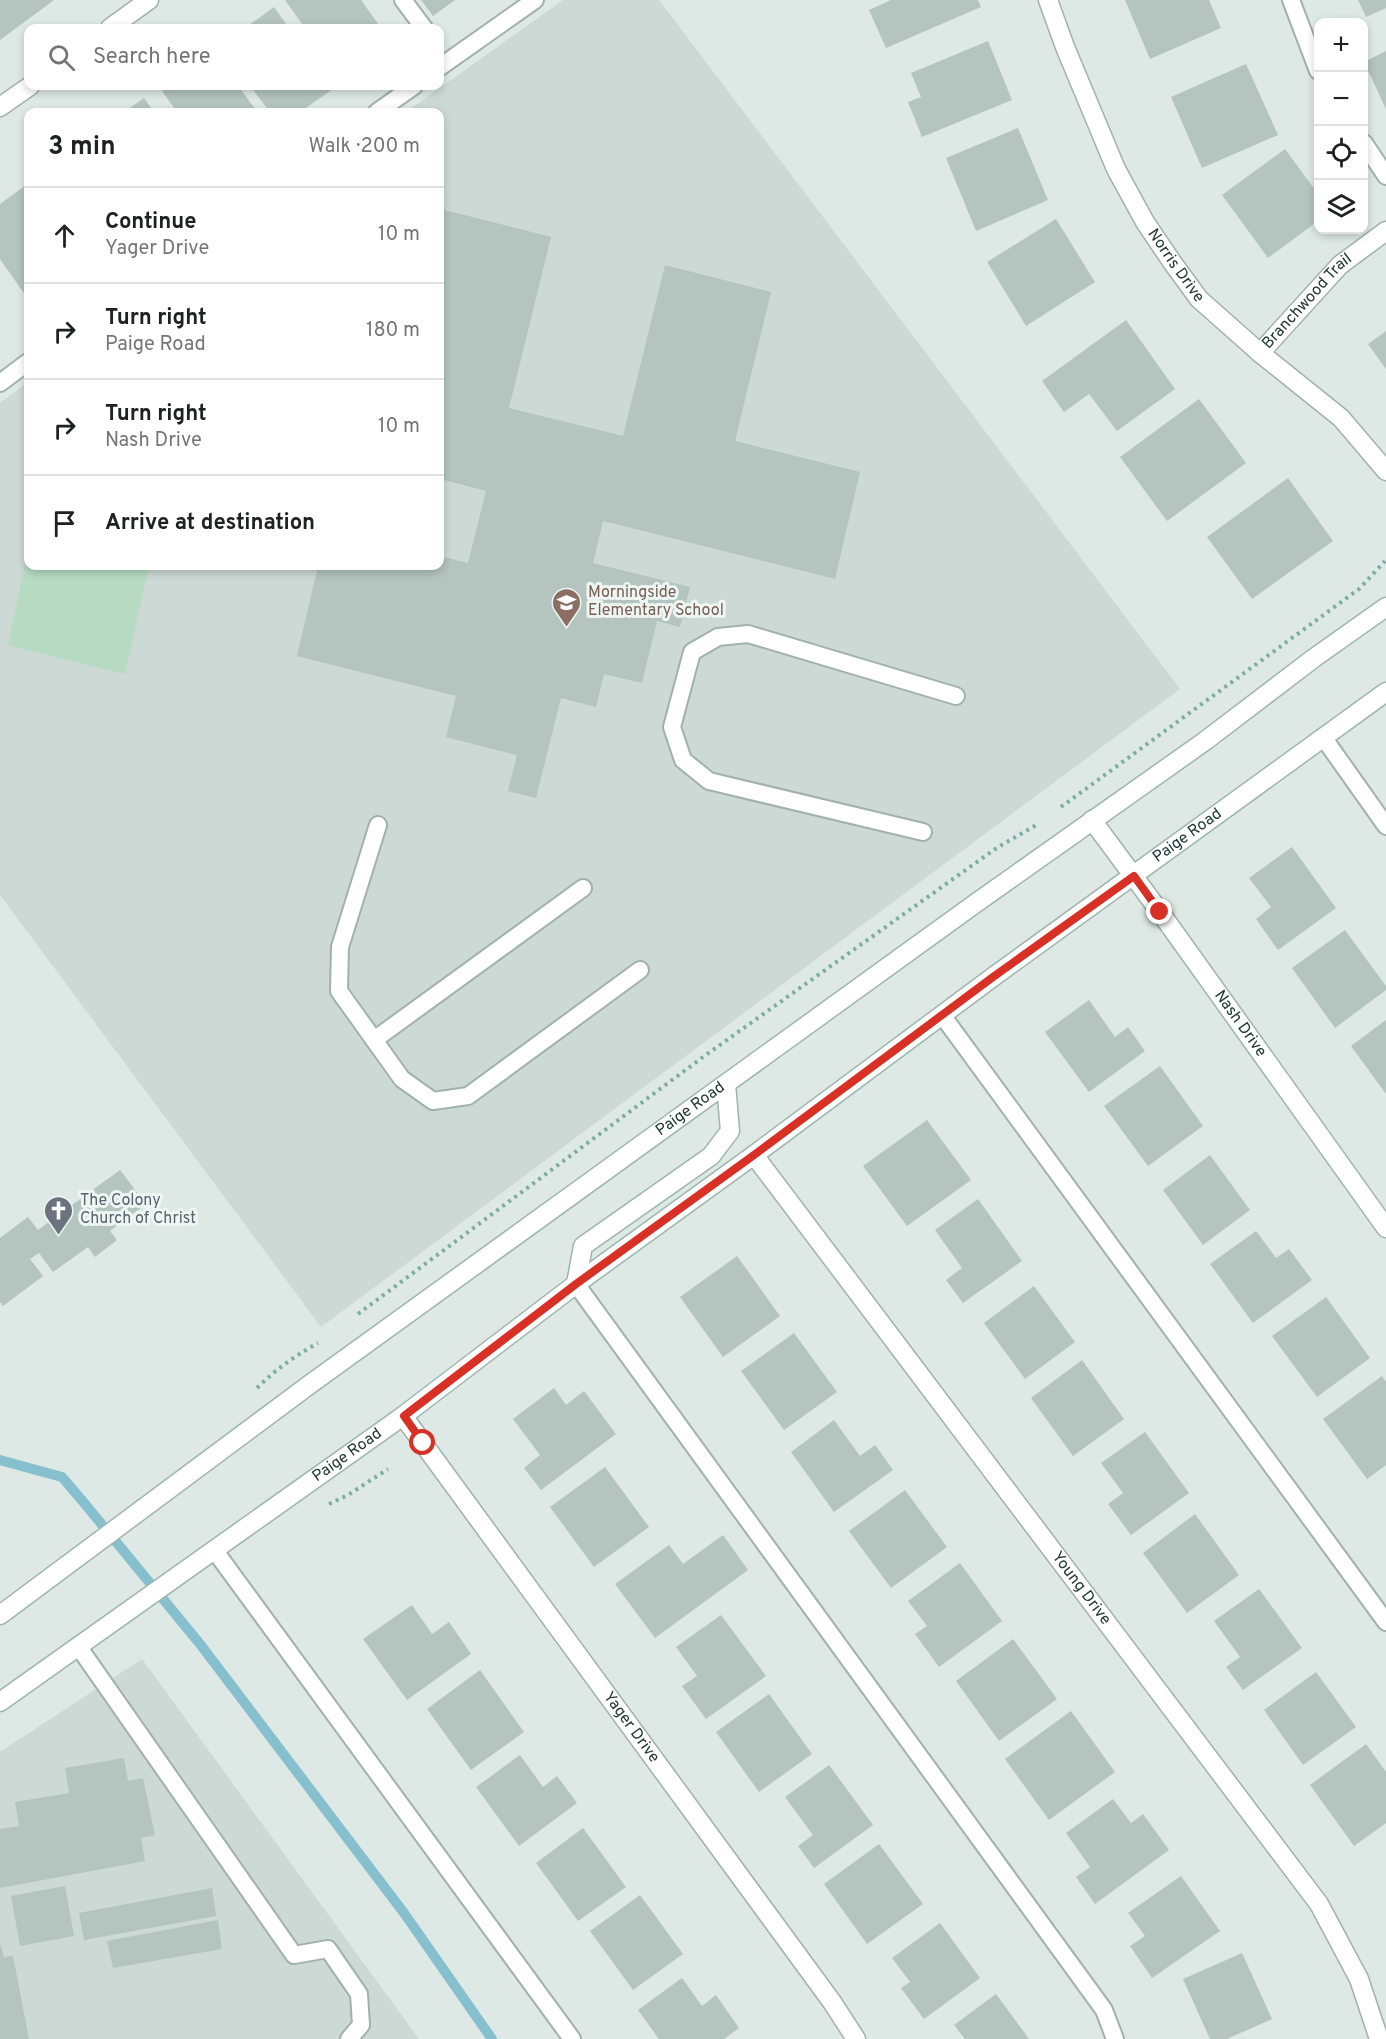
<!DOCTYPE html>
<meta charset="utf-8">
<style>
body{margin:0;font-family:Overpass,sans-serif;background:#f2f2f2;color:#202124}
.controls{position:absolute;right:18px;top:18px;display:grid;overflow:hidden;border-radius:12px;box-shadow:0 3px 9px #0003}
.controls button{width:54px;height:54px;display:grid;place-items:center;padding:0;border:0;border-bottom:2px solid #e0e0e0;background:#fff;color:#202124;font:30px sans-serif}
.stop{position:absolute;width:18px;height:18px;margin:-14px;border:4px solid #d93025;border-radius:50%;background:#fff}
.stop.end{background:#d93025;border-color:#fff;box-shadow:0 2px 6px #0008}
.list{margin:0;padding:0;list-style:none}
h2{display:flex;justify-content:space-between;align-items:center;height:78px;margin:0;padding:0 24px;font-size:26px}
h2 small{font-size:20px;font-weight:400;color:#757577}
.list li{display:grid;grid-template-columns:39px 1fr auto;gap:18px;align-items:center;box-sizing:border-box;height:96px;padding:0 24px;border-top:2px solid #e0e0e0}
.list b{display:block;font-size:22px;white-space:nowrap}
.list p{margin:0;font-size:20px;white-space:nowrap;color:#757577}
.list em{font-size:20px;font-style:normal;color:#757577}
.icon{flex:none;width:33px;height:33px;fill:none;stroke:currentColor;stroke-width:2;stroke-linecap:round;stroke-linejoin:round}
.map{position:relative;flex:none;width:1386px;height:2039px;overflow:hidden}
.search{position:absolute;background:#fff;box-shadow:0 3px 9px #0003;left:24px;top:24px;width:420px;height:66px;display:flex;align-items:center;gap:15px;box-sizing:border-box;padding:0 21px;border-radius:12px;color:#757577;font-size:22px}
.panel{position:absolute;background:#fff;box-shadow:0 3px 9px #0003;left:24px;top:108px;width:420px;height:462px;border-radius:12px}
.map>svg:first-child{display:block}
.built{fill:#ccd9d4}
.green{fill:#b7dbc2}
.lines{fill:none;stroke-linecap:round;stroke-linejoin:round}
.stream{stroke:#86c0ce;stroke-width:10}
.building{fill:#b4c4be}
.lane-casing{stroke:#a1b1ac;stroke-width:20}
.street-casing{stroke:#a1b1ac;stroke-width:21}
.secondary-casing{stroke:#9eb5ad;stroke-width:21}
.path{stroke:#7faca0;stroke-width:4;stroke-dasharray:3 4.5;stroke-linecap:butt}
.lane{stroke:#fff;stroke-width:16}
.street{stroke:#fff;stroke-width:18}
.secondary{stroke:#fff;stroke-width:18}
.route{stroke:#d93025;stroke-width:8}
.labels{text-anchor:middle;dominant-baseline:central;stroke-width:6;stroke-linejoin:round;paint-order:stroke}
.street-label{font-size:16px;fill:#203933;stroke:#eef6f3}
.education-label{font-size:16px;fill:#785e54;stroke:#eef6f3;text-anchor:start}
.worship-label{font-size:16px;fill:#5b616d;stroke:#eef6f3;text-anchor:start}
</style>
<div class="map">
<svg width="1386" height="2039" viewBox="0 0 1386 2039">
<rect width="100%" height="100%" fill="#dee9e5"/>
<g class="built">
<polygon points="563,0 659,0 1180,689 321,1327 0,895 0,403 28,382 28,566 440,566 440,112 406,112"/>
<polygon points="142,1659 419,2039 0,2039 0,1752"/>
</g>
<polygon class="green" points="28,550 28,566 149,566 125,674 8,645"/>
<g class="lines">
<polyline class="stream" points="0,1460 62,1477 85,1504 200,1644 404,1913 492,2039"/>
</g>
<g class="building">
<polygon points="0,0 54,0 0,40"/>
<polygon points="285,0 361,0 381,28 305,28"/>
<polygon points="421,0 455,0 433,16"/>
<polygon points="891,0 978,0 981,7 886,48 869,10"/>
<polygon points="1125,0 1209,0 1221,28 1150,59"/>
<polygon points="1358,0 1386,0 1386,8 1366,17"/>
<polygon points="274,7 289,28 245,28"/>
<polygon points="988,41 1012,100 922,137 908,102 921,97 911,73"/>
<polygon points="1386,51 1386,109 1364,62"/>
<polygon points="1246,64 1278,135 1202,168 1171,97"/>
<polygon points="170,86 238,86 256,110 253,112 177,112 162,91"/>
<polygon points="250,86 330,86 333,89 300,112 270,112"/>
<polygon points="144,98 154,112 124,112"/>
<polygon points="1018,128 1048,200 976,231 946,158"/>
<polygon points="1285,149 1318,194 1318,221 1268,258 1222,195"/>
<polygon points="26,185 28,189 28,299 0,259 0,204"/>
<polygon points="441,209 551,237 509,408 623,436 665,265 771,292 735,441 860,472 835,579 603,521 593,563 690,587 680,627 657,621 642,683 604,674 596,707 561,698 536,798 508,791 517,755 446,737 456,696 297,656 318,566 440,566 440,556 468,563 486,491 440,479"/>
<polygon points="1056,219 1095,282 1026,326 987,262"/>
<polygon points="1126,320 1175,389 1117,431 1089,394 1064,412 1042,381"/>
<polygon points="1386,331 1386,369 1368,344"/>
<polygon points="1199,399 1246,463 1167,521 1120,457"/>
<polygon points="1288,478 1333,541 1252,599 1207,537"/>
<polygon points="1292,847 1336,908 1278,950 1256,919 1271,907 1249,878"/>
<polygon points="1345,930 1386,986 1386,990 1335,1028 1292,968"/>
<polygon points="1089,1000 1115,1037 1128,1027 1145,1051 1089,1092 1045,1032"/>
<polygon points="1386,1020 1386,1094 1351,1046"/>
<polygon points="1160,1066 1203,1126 1148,1166 1104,1106"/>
<polygon points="927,1120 971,1180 907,1226 863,1166"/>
<polygon points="1210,1155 1250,1210 1203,1245 1163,1190"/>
<polygon points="120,1170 146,1204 110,1231 117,1240 95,1257 88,1247 53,1272 39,1253 30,1259 43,1276 3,1306 0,1302 0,1238 28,1217 38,1230"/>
<polygon points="978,1199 1022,1261 963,1303 946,1280 962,1268 935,1230"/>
<polygon points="1256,1231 1276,1258 1289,1249 1312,1280 1253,1323 1210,1264"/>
<polygon points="737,1256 780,1316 723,1357 680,1297"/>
<polygon points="1034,1286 1075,1342 1025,1379 984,1323"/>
<polygon points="1326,1297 1370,1358 1317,1397 1272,1336"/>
<polygon points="794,1333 837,1392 784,1430 741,1371"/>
<polygon points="1082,1360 1124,1419 1073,1456 1031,1398"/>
<polygon points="1382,1376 1386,1382 1386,1465 1367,1479 1323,1419"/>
<polygon points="554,1388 566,1405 584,1391 616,1434 541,1490 524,1468 540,1455 513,1419"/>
<polygon points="834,1420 860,1456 875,1445 893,1470 834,1512 791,1452"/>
<polygon points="1145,1432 1189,1493 1131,1535 1108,1504 1123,1493 1101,1463"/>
<polygon points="605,1467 649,1527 594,1567 550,1507"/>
<polygon points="905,1490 947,1547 891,1588 849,1531"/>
<polygon points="1195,1514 1239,1575 1187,1613 1143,1553"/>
<polygon points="723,1535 748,1570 655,1638 615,1584 669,1545 683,1564"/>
<polygon points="960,1563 1002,1621 939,1667 915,1634 927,1626 908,1601"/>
<polygon points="1259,1589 1302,1648 1243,1690 1226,1667 1240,1657 1214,1621"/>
<polygon points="412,1605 432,1634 449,1622 471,1654 407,1700 363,1639"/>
<polygon points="721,1615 766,1676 706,1719 682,1686 697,1676 676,1647"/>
<polygon points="1013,1639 1057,1699 999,1741 956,1681"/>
<polygon points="480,1670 524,1732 471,1770 427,1709"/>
<polygon points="1316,1672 1356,1727 1303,1765 1264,1710"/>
<polygon points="769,1694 812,1754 759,1792 716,1732"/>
<polygon points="1071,1711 1115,1772 1049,1820 1005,1759"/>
<polygon points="1366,1744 1386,1772 1386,1823 1354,1846 1310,1785"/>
<polygon points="520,1755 543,1787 557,1776 577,1803 519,1846 476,1787"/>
<polygon points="124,1758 128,1781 143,1778 155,1835 141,1838 145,1861 0,1888 0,1829 19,1826 15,1802 69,1793 65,1768"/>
<polygon points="829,1765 873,1825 814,1868 798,1846 813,1835 785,1797"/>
<polygon points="1113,1799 1131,1823 1143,1814 1169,1850 1095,1904 1076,1877 1090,1867 1066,1833"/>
<polygon points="583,1828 626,1887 578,1921 536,1863"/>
<polygon points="879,1844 923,1904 867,1944 824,1884"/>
<polygon points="1181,1876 1220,1931 1152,1978 1130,1946 1145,1936 1128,1913"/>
<polygon points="65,1886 74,1936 20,1946 11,1896"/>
<polygon points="212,1888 216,1916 84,1940 79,1913"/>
<polygon points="640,1895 683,1954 633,1990 590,1931"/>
<polygon points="218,1920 222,1949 113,1968 107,1941"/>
<polygon points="940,1923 980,1978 924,2019 901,1988 910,1982 892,1958"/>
<polygon points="0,1944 4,1957 13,1956 29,2039 0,2039"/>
<polygon points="1242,1953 1272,2019 1227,2039 1210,2039 1183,1979"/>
<polygon points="682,1978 702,2006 716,1995 739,2028 724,2039 659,2039 638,2010"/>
<polygon points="996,1994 1029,2039 965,2039 954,2025"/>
</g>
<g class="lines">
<defs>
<g id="lane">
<polyline points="403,0 424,28"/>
<polyline points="1291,0 1318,71"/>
<polyline points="440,67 535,0"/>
<polyline points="377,112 414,86"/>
<polyline points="1364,143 1386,176"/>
<polyline points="0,383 28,362"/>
<polyline points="1323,737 1386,826"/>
<polyline points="378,825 340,947 339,991 402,1079 433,1101 468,1096 640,970"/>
<polyline points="923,832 709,781 683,760 672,727 692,652 718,637 748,634 956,696"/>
<polyline points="942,1015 1386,1622"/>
<polyline points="374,1040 583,888"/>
<polyline points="576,1284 1104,2010 1115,2039"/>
<polyline points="215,1551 572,2039"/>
<polyline points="78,1646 294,1955 328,1949 359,1994 361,2025 349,2039"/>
</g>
<g id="street">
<path id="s1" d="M1048,0L1065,47L1116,169L1145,222L1172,262L1199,299L1260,353L1341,418L1386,471"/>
<polyline points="110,28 149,0"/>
<polyline points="0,107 30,86"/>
<path id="s2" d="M1260,353L1340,265L1386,231"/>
<path id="s3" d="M754,1155L1319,1904L1359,1979L1379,2039"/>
<path id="s4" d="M403,1416L832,2002L856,2039"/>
</g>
<g id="secondary">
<path id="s5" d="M1092,820L1160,912L1386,1228"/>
<polyline points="576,1284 583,1246 711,1156 730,1131 726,1084"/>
<path id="s6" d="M0,1615L309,1385L976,903L1205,741L1314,658L1386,607"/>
<path id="s7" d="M0,1702L403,1416L576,1284L754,1155L993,977L1386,692"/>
</g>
</defs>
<use href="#lane" class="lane-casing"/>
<use href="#street" class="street-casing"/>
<use href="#secondary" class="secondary-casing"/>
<g class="path">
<polyline points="1061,807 1359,589 1385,561"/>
<polyline points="358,1314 703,1057 998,847 1038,824"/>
<path d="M257,1388C276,1369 295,1356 318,1343"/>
<polyline points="329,1504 348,1495 388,1469"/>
</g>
<use href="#lane" class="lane"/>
<use href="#street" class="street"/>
<use href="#secondary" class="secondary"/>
</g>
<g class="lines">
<polyline class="route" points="423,1443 404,1416 576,1284 754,1155 993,977 1134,876 1160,912"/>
</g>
<defs>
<symbol id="school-pin" viewBox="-11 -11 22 30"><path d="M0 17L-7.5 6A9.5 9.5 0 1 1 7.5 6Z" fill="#8d6e63" stroke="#eef6f3"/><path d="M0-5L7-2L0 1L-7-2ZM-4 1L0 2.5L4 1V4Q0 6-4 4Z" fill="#fff"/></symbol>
<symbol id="church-pin" viewBox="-11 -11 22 30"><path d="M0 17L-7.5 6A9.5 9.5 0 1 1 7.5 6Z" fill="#6b7280" stroke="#eef6f3"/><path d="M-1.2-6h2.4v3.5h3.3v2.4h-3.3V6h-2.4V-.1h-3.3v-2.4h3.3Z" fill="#fff"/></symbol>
</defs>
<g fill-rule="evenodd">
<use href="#school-pin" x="550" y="586" width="33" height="45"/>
<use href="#church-pin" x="42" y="1194" width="33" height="45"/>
</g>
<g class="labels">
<g class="street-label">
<text stroke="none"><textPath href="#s1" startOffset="296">Norris Drive</textPath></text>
<text stroke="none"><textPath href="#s2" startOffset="70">Branchwood Trail</textPath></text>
<text stroke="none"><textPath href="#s7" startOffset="1470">Paige Road</textPath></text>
<text stroke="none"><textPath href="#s5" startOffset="252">Nash Drive</textPath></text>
<text stroke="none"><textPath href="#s6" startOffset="856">Paige Road</textPath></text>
<text stroke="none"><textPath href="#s7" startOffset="426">Paige Road</textPath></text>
<text stroke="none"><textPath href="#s3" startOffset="543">Young Drive</textPath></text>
<text stroke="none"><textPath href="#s4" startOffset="386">Yager Drive</textPath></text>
</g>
<g class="education-label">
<text x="588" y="593">Morningside<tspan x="588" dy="18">Elementary School</tspan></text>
</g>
<g class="worship-label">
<text x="80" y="1201">The Colony<tspan x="80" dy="18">Church of Christ</tspan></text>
</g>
</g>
</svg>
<div class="controls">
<button>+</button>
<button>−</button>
<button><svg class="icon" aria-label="locate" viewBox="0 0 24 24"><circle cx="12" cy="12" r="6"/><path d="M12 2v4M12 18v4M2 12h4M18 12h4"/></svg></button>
<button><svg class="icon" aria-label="layers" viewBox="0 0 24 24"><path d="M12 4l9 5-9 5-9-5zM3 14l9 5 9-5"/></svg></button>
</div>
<div class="stop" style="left:423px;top:1443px"></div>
<div class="stop end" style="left:1160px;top:912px"></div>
<div class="search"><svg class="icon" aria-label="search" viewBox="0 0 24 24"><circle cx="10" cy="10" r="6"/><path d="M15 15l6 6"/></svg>Search here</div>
<section class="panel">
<h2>3 min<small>Walk · 200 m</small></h2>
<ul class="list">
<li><svg class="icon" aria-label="ahead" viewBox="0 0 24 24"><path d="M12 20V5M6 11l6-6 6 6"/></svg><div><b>Continue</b><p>Yager Drive</p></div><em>10 m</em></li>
<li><svg class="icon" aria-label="right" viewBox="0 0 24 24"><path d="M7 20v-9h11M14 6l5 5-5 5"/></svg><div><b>Turn right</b><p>Paige Road</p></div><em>180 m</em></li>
<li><svg class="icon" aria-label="right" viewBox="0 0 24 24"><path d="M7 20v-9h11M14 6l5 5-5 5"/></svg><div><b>Turn right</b><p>Nash Drive</p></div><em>10 m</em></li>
<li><svg class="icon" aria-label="arrive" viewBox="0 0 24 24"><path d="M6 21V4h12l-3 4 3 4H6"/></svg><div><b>Arrive at destination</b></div></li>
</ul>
</section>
</div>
